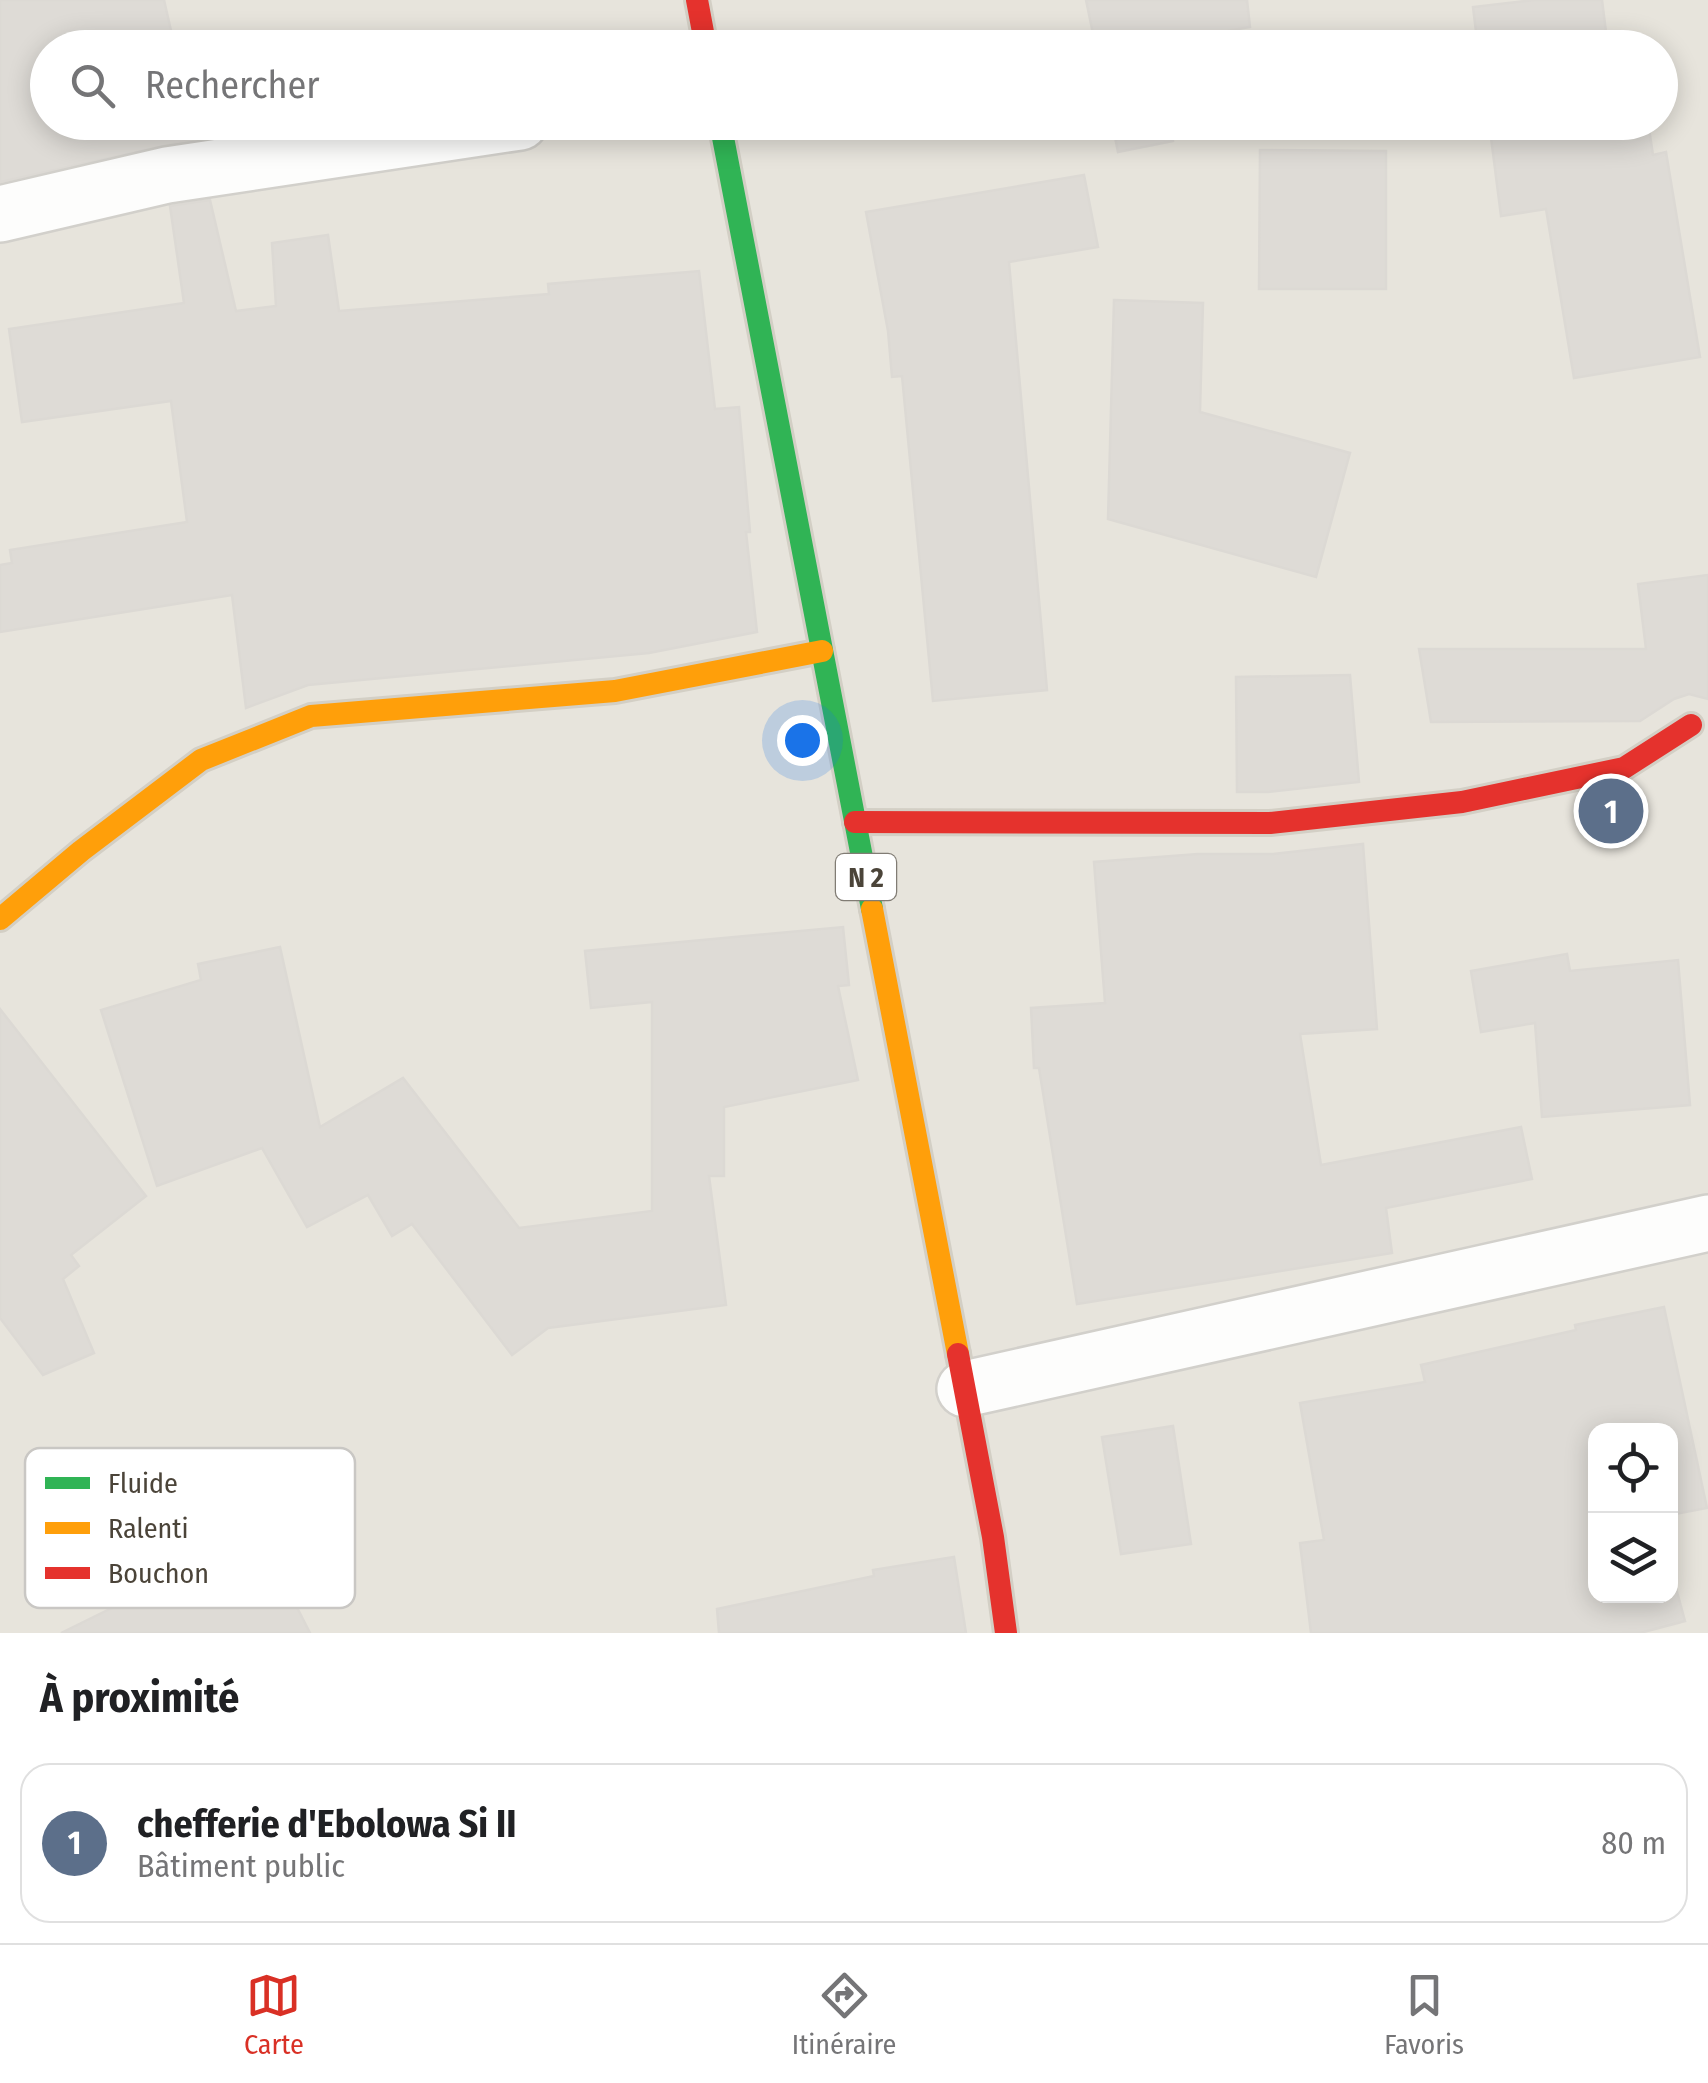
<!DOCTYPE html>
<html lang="fr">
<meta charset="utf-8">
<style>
body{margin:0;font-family:"Fira Sans Condensed",sans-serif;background:#f2f2f2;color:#202124}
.controls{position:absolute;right:30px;bottom:30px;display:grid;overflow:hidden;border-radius:20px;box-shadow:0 5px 25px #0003}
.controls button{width:90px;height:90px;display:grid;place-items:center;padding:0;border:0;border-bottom:2px solid #e0e0e0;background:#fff;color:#202124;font:50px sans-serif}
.you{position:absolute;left:802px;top:740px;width:35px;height:35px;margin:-25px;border:8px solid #fff;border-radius:50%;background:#1a73e8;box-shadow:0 0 0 15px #1a73e833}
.badge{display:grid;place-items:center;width:65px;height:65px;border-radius:50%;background:#d93025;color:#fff;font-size:32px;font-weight:700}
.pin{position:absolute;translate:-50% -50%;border:5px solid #fff;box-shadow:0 2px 10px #0006}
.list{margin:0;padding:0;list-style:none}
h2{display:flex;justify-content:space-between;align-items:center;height:130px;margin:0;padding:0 40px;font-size:42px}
h2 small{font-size:32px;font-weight:400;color:#757577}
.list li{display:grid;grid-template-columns:65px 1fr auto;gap:30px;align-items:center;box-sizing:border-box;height:160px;margin:0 20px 20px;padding:0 20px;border:2px solid #e0e0e0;border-radius:30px}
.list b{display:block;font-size:38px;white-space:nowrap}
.list p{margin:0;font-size:32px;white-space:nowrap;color:#757577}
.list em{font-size:32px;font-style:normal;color:#757577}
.icon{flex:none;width:55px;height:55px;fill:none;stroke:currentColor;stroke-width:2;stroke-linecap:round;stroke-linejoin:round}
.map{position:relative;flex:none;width:1708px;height:1633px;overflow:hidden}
.search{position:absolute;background:#fff;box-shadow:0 5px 25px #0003;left:30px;right:30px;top:30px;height:110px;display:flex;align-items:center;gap:25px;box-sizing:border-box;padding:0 35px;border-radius:55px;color:#757577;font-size:38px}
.sheet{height:310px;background:#fff}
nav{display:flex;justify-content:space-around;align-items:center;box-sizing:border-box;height:140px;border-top:2px solid #e0e0e0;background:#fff;font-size:28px;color:#757577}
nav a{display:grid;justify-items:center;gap:5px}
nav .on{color:#d93025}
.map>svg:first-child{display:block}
.residential{fill:#e7e4dc;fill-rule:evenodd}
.building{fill:#dedbd6;stroke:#dcd9d4;stroke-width:2.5}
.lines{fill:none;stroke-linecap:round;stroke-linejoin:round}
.street-casing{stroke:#d2d0cb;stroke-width:60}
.fast-casing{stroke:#d3cfc5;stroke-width:28}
.slow-casing{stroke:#d3cfc5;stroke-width:28}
.jam-casing{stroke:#d3cfc5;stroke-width:28}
.street{stroke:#fdfdfc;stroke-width:55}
.fast{stroke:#30b455;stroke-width:22}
.slow{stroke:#ff9f0a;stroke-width:22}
.jam{stroke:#e5322d;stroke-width:22}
.labels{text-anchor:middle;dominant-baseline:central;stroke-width:8;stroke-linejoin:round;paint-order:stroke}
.shield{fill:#fff;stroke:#817c74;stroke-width:2.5}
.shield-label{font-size:28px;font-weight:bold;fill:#4b4439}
.key{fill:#fff;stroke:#c9c7c4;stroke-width:2.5}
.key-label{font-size:28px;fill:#4b4439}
</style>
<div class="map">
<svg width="1708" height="1633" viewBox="0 0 1708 1633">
<rect width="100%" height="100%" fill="#f4f2ee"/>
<path class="residential" d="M0,0H1708V1633H0ZM48,48H1660V122H48ZM1596,1430H1670V1596H1596Z"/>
<g class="building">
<polygon points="0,0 164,0 175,48 48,48 48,122 192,122 196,139 0,182"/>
<polygon points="1086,0 1247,0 1250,27 1154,44 1155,48 1096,48"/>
<polygon points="1534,0 1602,0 1608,48 1478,48 1473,7"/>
<polygon points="1112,122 1170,122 1173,141 1118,152"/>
<polygon points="1489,122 1648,122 1653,155 1666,152 1700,357 1574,378 1546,209 1501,216"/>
<polygon points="1260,150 1386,151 1386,289 1259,289"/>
<polygon points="1084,175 1098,247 1009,262 1047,690 933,701 902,376 892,377 888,331 866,212"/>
<polygon points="210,200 236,311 276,306 272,243 328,235 339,311 549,294 548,284 699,271 715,409 739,407 750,532 746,532 757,632 649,653 308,685 246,708 232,595 0,632 0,565 12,563 10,550 187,522 171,401 22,422 9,329 184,303 170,206"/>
<polygon points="1114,300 1203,303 1200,412 1350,453 1316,577 1108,519"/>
<polygon points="1708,575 1708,699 1689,694 1674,699 1640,721 1431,722 1419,649 1646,649 1638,584"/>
<polygon points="1350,675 1359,782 1268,792 1237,792 1236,677"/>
<polygon points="1363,844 1377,1029 1300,1034 1321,1165 1521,1127 1532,1179 1386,1208 1392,1253 1077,1304 1039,1068 1034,1068 1031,1008 1105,1003 1094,862 1198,854 1273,854"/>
<polygon points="843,927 849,985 838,986 858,1080 724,1107 724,1176 709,1176 726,1305 548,1328 512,1355 412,1224 392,1236 368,1195 307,1227 262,1148 157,1186 101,1010 201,980 198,964 280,947 320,1127 403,1078 519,1228 652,1211 652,1002 591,1008 585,951"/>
<polygon points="1567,954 1570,971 1678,960 1690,1105 1542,1117 1535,1023 1481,1032 1471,971"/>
<polygon points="0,1009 146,1196 71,1255 79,1266 63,1279 94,1353 43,1375 0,1318"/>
<polygon points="1664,1307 1707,1508 1670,1515 1670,1430 1596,1430 1596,1596 1670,1596 1670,1566 1685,1621 1640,1633 1311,1633 1300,1543 1324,1540 1300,1403 1425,1382 1421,1365 1576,1330 1575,1325"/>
<polygon points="1173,1426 1191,1544 1121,1554 1102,1437"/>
<polygon points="260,1535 310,1633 61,1633"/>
<polygon points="954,1557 966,1633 719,1633 717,1609 874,1576 873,1570"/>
</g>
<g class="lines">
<defs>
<g id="street">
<polyline points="0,214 167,175 520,122"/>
<polyline points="965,1389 1708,1223"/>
</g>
<polyline id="fast" points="720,122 872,909"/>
<g id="slow">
<polyline points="872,909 958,1354"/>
<polyline points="0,919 81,851 201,760 311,716 615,691 822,651"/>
</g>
<g id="jam">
<polyline points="697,0 706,48"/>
<polyline points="855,822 1270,823 1462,802 1624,768 1691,725"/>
<polyline points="958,1354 993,1537 1006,1633"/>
</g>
</defs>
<use href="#street" class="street-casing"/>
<use href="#fast" class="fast-casing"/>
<use href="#slow" class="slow-casing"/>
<use href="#jam" class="jam-casing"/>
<use href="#street" class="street"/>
<use href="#fast" class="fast"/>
<use href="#slow" class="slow"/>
<use href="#jam" class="jam"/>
</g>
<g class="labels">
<rect class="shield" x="836" y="854" width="60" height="46" rx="8"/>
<g class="shield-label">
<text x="866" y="877">N 2</text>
</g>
</g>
<rect x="25" y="1448" width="330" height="160" rx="15" class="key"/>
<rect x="45" y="1477" width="45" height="12" fill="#30b455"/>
<rect x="45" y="1522" width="45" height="12" fill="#ff9f0a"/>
<rect x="45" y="1567" width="45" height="12" fill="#e5322d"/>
<g class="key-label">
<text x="108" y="1493">Fluide</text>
<text x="108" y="1538">Ralenti</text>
<text x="108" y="1583">Bouchon</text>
</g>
</svg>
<div class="controls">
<button><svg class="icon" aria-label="locate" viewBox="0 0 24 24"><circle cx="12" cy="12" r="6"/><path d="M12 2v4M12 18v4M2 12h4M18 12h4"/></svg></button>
<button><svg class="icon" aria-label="layers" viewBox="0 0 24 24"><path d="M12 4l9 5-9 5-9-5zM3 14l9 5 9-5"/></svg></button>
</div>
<div class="you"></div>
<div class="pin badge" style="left:1611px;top:811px;background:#5c6f8a">1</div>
<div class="search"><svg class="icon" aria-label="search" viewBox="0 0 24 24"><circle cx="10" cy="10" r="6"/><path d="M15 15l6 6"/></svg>Rechercher</div>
</div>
<section class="sheet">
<h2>À proximité<small></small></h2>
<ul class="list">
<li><span class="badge" style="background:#5c6f8a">1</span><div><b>chefferie d'Ebolowa Si II</b><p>Bâtiment public</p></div><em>80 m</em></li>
</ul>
</section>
<nav>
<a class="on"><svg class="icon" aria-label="map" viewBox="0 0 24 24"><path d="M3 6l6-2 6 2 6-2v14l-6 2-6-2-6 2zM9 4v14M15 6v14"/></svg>Carte</a>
<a><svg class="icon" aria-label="directions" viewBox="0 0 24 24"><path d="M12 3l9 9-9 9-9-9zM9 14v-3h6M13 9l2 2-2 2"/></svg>Itinéraire</a>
<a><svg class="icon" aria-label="saved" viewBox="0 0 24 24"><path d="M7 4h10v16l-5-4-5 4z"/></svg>Favoris</a>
</nav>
